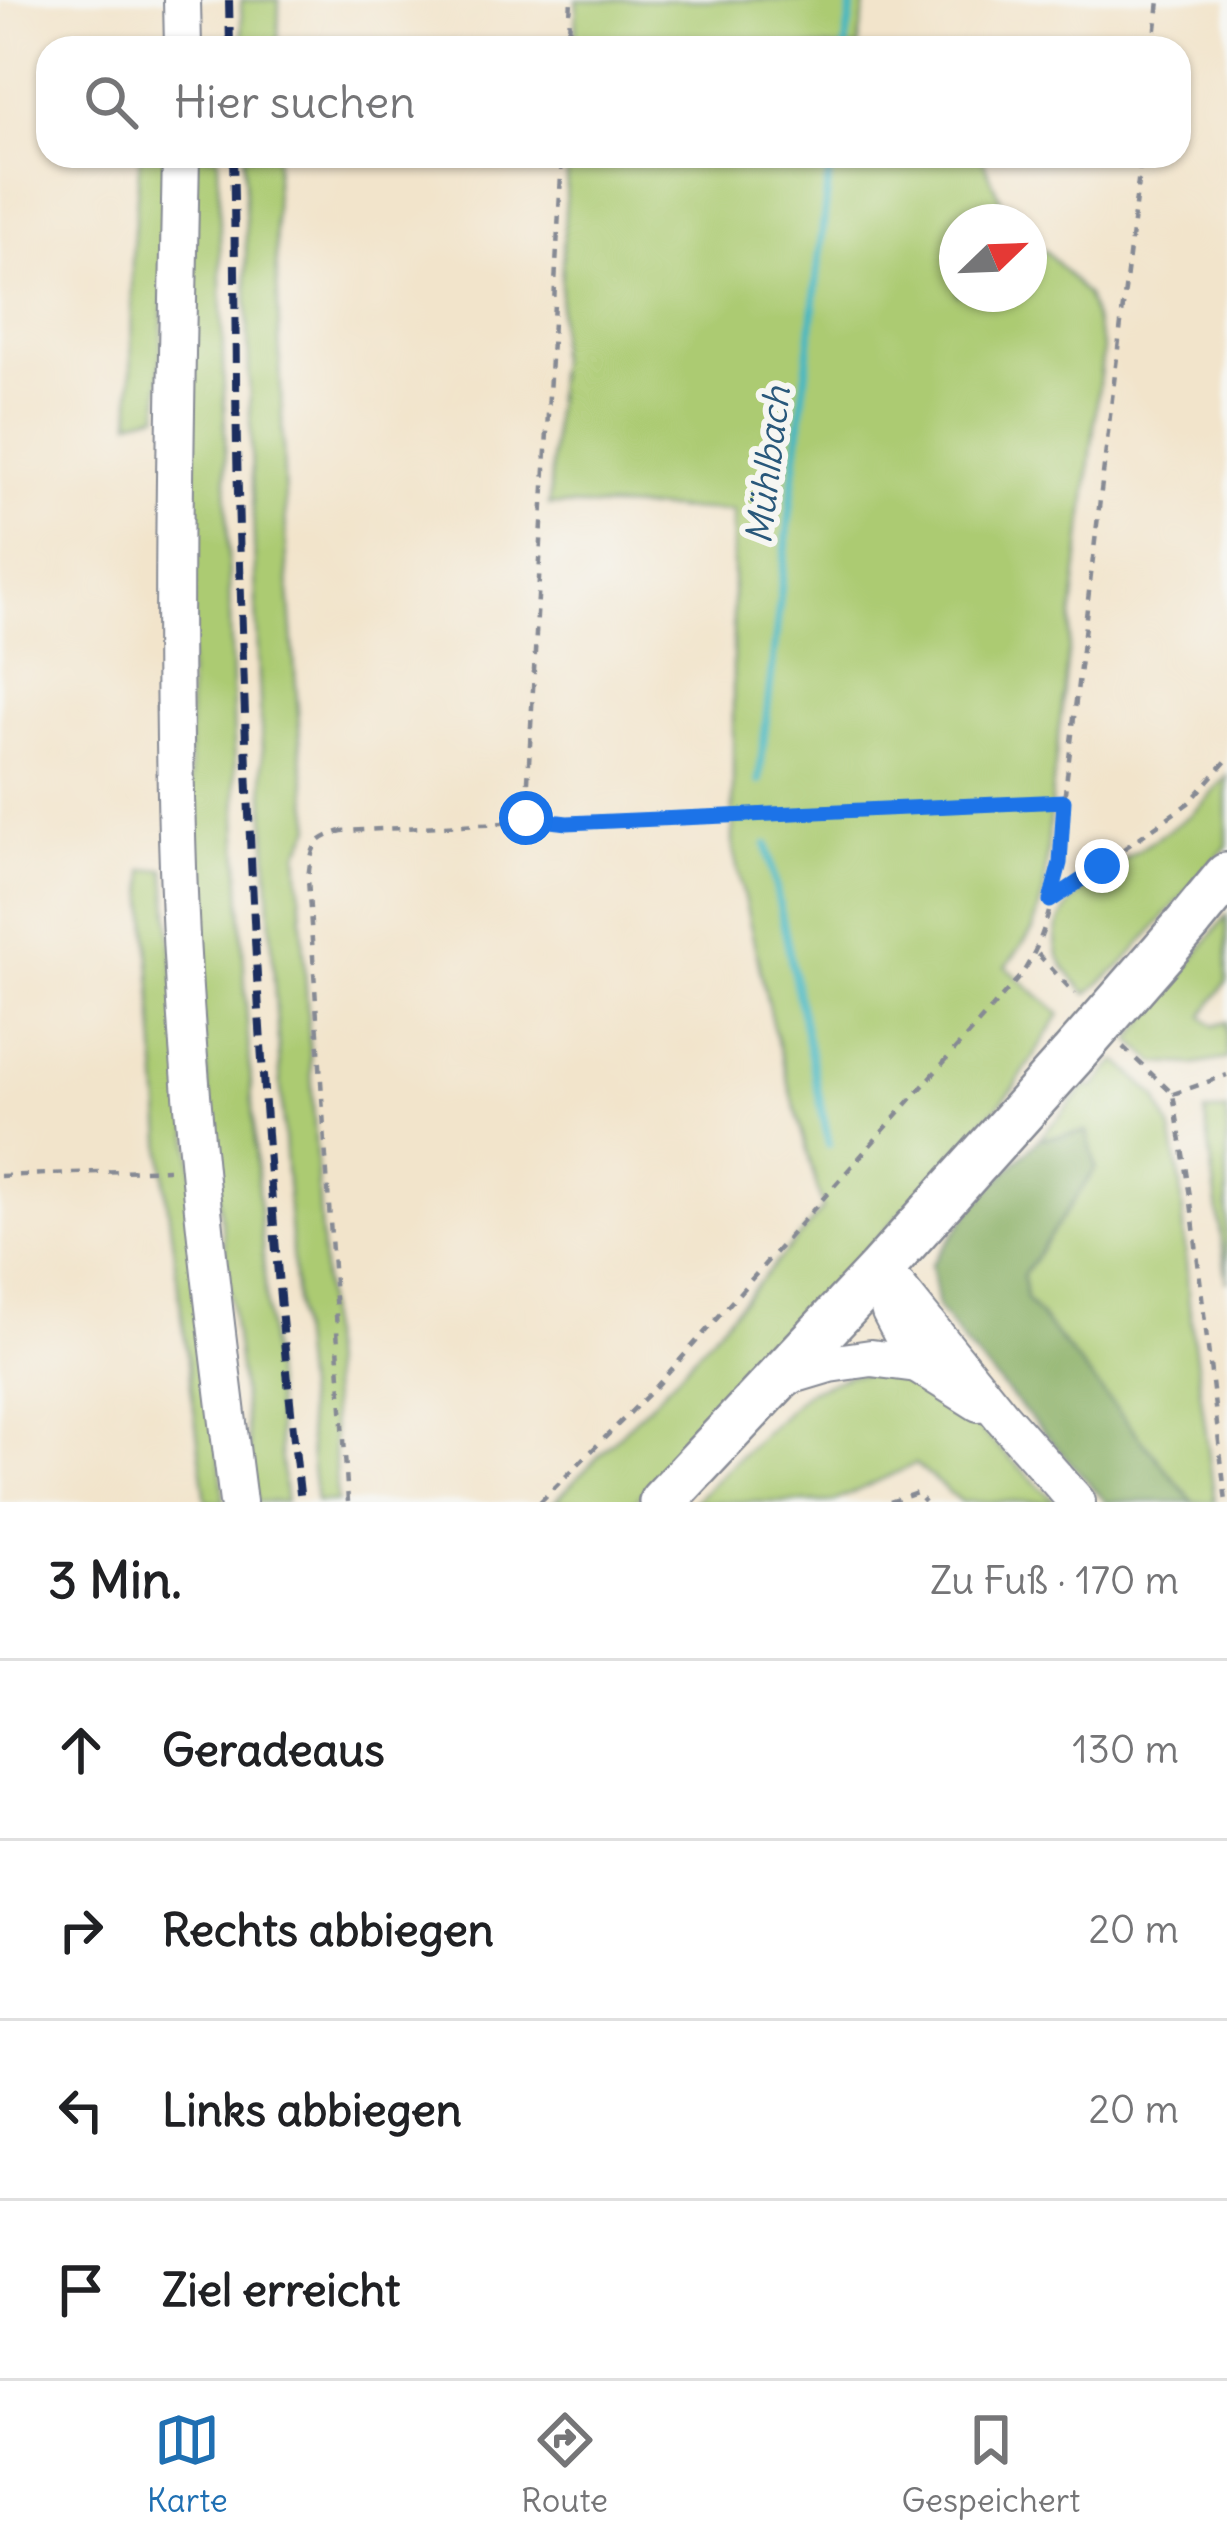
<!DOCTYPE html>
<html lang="de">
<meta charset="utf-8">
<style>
body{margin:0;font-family:Delius,sans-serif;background:#f2f2f2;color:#202124}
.compass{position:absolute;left:939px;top:204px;width:108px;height:108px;border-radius:50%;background:#fff;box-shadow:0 3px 9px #0004;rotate:67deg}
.stop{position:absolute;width:36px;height:36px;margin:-27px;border:9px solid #1a73e8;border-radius:50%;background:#fff}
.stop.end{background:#1a73e8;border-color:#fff;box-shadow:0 3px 12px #0008}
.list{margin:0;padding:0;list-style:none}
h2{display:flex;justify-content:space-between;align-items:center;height:156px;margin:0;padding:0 48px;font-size:51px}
h2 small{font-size:39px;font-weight:400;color:#757577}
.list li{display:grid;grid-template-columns:78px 1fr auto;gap:36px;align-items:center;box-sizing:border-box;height:180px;padding:0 48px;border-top:3px solid #e0e0e0}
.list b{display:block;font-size:45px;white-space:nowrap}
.list em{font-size:39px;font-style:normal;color:#757577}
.icon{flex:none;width:66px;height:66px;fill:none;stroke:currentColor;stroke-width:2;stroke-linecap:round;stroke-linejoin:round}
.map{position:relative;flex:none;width:1227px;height:1502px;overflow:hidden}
.search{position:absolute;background:#fff;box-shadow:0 3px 9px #0004;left:36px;right:36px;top:36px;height:132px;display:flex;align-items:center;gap:30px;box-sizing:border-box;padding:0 42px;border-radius:36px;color:#757577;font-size:45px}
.sheet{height:876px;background:#fff}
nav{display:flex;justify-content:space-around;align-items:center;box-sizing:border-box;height:168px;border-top:3px solid #e0e0e0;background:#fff;font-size:33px;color:#757577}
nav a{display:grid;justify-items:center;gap:6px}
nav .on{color:#1f6fb2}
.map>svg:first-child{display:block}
.green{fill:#accb72;stroke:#647d68;stroke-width:3}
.forest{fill:#89af64;stroke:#526f61;stroke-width:3}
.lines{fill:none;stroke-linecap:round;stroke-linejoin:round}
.stream{stroke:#49b8c0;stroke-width:8}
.minor-casing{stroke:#868a94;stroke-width:40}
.major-casing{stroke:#868a94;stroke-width:50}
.path{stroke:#868a94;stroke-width:4.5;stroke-dasharray:9 9;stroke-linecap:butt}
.minor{stroke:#fff;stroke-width:36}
.major{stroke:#fff;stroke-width:45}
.rail{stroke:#1b2f5e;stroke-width:8;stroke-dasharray:18 9;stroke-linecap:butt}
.major-bridge-casing{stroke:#868a94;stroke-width:50;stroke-linecap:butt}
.major-bridge{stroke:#fff;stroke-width:45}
.route{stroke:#1a73e8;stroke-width:15}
.labels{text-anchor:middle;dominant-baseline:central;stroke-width:12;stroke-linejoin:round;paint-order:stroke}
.water-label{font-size:36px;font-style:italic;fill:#29587b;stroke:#f6f6f2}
</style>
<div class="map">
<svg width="1227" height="1502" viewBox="0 0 1227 1502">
<rect width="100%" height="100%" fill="#f6f6f2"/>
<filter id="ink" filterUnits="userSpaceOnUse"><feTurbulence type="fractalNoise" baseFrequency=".00833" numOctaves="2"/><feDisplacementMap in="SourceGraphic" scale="24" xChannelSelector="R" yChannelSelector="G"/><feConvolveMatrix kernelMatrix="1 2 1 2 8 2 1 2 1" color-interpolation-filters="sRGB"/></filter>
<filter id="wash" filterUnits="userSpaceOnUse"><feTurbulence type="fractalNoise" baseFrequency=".004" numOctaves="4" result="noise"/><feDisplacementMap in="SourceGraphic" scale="48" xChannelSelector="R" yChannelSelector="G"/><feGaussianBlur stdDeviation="2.7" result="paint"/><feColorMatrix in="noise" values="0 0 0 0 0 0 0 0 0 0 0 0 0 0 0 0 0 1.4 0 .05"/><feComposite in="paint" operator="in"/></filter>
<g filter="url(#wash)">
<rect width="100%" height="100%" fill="#f2e4cb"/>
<g class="green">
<polygon points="241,0 279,0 278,48 242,48"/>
<polygon points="577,0 866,0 858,48 575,48"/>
<polygon points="140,156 168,156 159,414 131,421 132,258"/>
<path d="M195,156H218C227,496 232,836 257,1175C265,1285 272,1393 286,1502H256C229,1291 201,1080 193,867C183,630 190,393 195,156Z"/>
<path d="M244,156H276L275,220L287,562L301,752L312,827L298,853L337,1502H316C298,1354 288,1206 279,1057C259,757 250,457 244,156Z"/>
<polygon points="568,156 981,156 1001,200 1001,222 957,222 957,294 1029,294 1029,250 1046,251 1087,296 1103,349 1052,792 1044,891 1033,930 1006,967 1060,1014 1013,1089 778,1349 634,1502 554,1502 673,1380 823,1209 772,1023 733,849 733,511 549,505"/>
<path d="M1227,776V846L1121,966L1087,994C1073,978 1055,962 1056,939C1057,887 1160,843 1196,810C1207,800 1217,787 1227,776Z"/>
<polygon points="165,869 224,1502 206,1502 165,1185 144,870"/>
<polygon points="1227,915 1227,981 1203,1016 1214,1026 1227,1022 1227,1059 1193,1065 1155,1063 1131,1040"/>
<polygon points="1117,1060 1157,1098 1171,1131 1181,1185 1189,1304 1215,1502 1193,1502 1026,1299 1023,1276 1096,1168 1087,1132 1039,1139 1086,1087 1095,1087"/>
<polygon points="1227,1110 1227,1282 1205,1113"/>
<polygon points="898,1374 935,1387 1056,1502 961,1502 915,1464 833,1502 693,1502 807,1392 850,1375"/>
</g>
<polygon class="forest" points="1087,1132 1096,1168 1023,1276 1026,1299 1193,1502 1106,1502 966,1346 938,1308 931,1265 978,1201 1039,1139"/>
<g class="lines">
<g class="stream">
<polyline points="845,48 853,0"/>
<polyline points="759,781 831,156"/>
<polyline points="767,845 829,1144"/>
</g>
</g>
</g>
<g filter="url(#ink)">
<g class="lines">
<defs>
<g id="minor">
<polyline points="182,0 183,48"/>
<path d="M181,156C176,393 170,630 178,867C185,1080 211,1291 238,1502"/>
<polyline points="879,1271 899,1289 1002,1417 1077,1502"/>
<polyline points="881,1278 890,1312 917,1364 979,1403"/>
<polyline points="779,1379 829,1364 871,1358 917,1364"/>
</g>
<g id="major">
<polyline points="1189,922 1227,876"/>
<polyline points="662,1502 879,1271 1072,1056"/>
</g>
</defs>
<use href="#minor" class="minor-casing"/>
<use href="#major" class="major-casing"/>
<g class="path">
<polyline points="568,48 571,0"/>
<polyline points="1154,48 1159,0"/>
<polyline points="526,818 562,156"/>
<polyline points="1050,901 1190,802 1227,760"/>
<polyline points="1038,954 1075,994"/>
<polyline points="1123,1047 1173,1094 1191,1202 1226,1502"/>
<polyline points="1173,1094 1227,1075"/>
<polyline points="0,1176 168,1169"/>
<path d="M348,1502L308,878C312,849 311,839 342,831L502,823L526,818L567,823L1064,801"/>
<path d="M540,1502L656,1387L1022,974C1055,924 1060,859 1064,801L1141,156"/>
<polyline points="890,1502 917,1493 925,1502"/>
</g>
<use href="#minor" class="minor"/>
<use href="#major" class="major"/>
<g class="rail">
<polyline points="229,0 230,48"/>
<path d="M233,156C236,268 235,381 238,493C247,830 262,1167 301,1502"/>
</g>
<defs>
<polyline id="major-bridge" points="1072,1056 1189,922"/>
</defs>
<use href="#major-bridge" class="major-bridge-casing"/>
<use href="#major-bridge" class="major-bridge"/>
</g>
</g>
<g class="lines" filter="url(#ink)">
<polyline class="route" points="526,818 567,823 1064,801 1060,863 1050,901 1102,866"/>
</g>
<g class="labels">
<g class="water-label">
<text transform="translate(768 465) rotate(-83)">Mühlbach</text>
</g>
</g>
</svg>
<svg class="compass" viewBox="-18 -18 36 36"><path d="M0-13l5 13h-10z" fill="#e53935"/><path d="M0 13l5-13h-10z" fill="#757577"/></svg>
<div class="stop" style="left:526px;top:818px"></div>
<div class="stop end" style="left:1102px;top:866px"></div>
<div class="search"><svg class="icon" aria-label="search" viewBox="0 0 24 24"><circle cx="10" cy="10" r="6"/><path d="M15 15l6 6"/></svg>Hier suchen</div>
</div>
<section class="sheet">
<h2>3 Min.<small>Zu Fuß · 170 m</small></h2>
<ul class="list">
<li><svg class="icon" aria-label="ahead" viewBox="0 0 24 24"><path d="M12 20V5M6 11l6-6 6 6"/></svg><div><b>Geradeaus</b></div><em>130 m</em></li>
<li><svg class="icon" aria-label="right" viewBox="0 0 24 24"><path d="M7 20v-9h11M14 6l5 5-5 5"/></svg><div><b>Rechts abbiegen</b></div><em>20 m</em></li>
<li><svg class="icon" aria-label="left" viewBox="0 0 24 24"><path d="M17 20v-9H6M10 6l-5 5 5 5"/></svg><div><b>Links abbiegen</b></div><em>20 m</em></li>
<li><svg class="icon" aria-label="arrive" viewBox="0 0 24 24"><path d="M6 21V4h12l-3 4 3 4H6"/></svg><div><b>Ziel erreicht</b></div></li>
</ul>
</section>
<nav>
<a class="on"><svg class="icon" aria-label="map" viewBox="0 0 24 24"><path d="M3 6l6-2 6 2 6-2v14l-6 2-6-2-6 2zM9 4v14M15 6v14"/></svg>Karte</a>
<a><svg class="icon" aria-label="directions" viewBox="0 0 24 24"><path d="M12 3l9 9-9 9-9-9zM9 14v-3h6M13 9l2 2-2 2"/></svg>Route</a>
<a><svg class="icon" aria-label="saved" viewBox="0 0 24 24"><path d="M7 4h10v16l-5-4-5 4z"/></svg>Gespeichert</a>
</nav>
